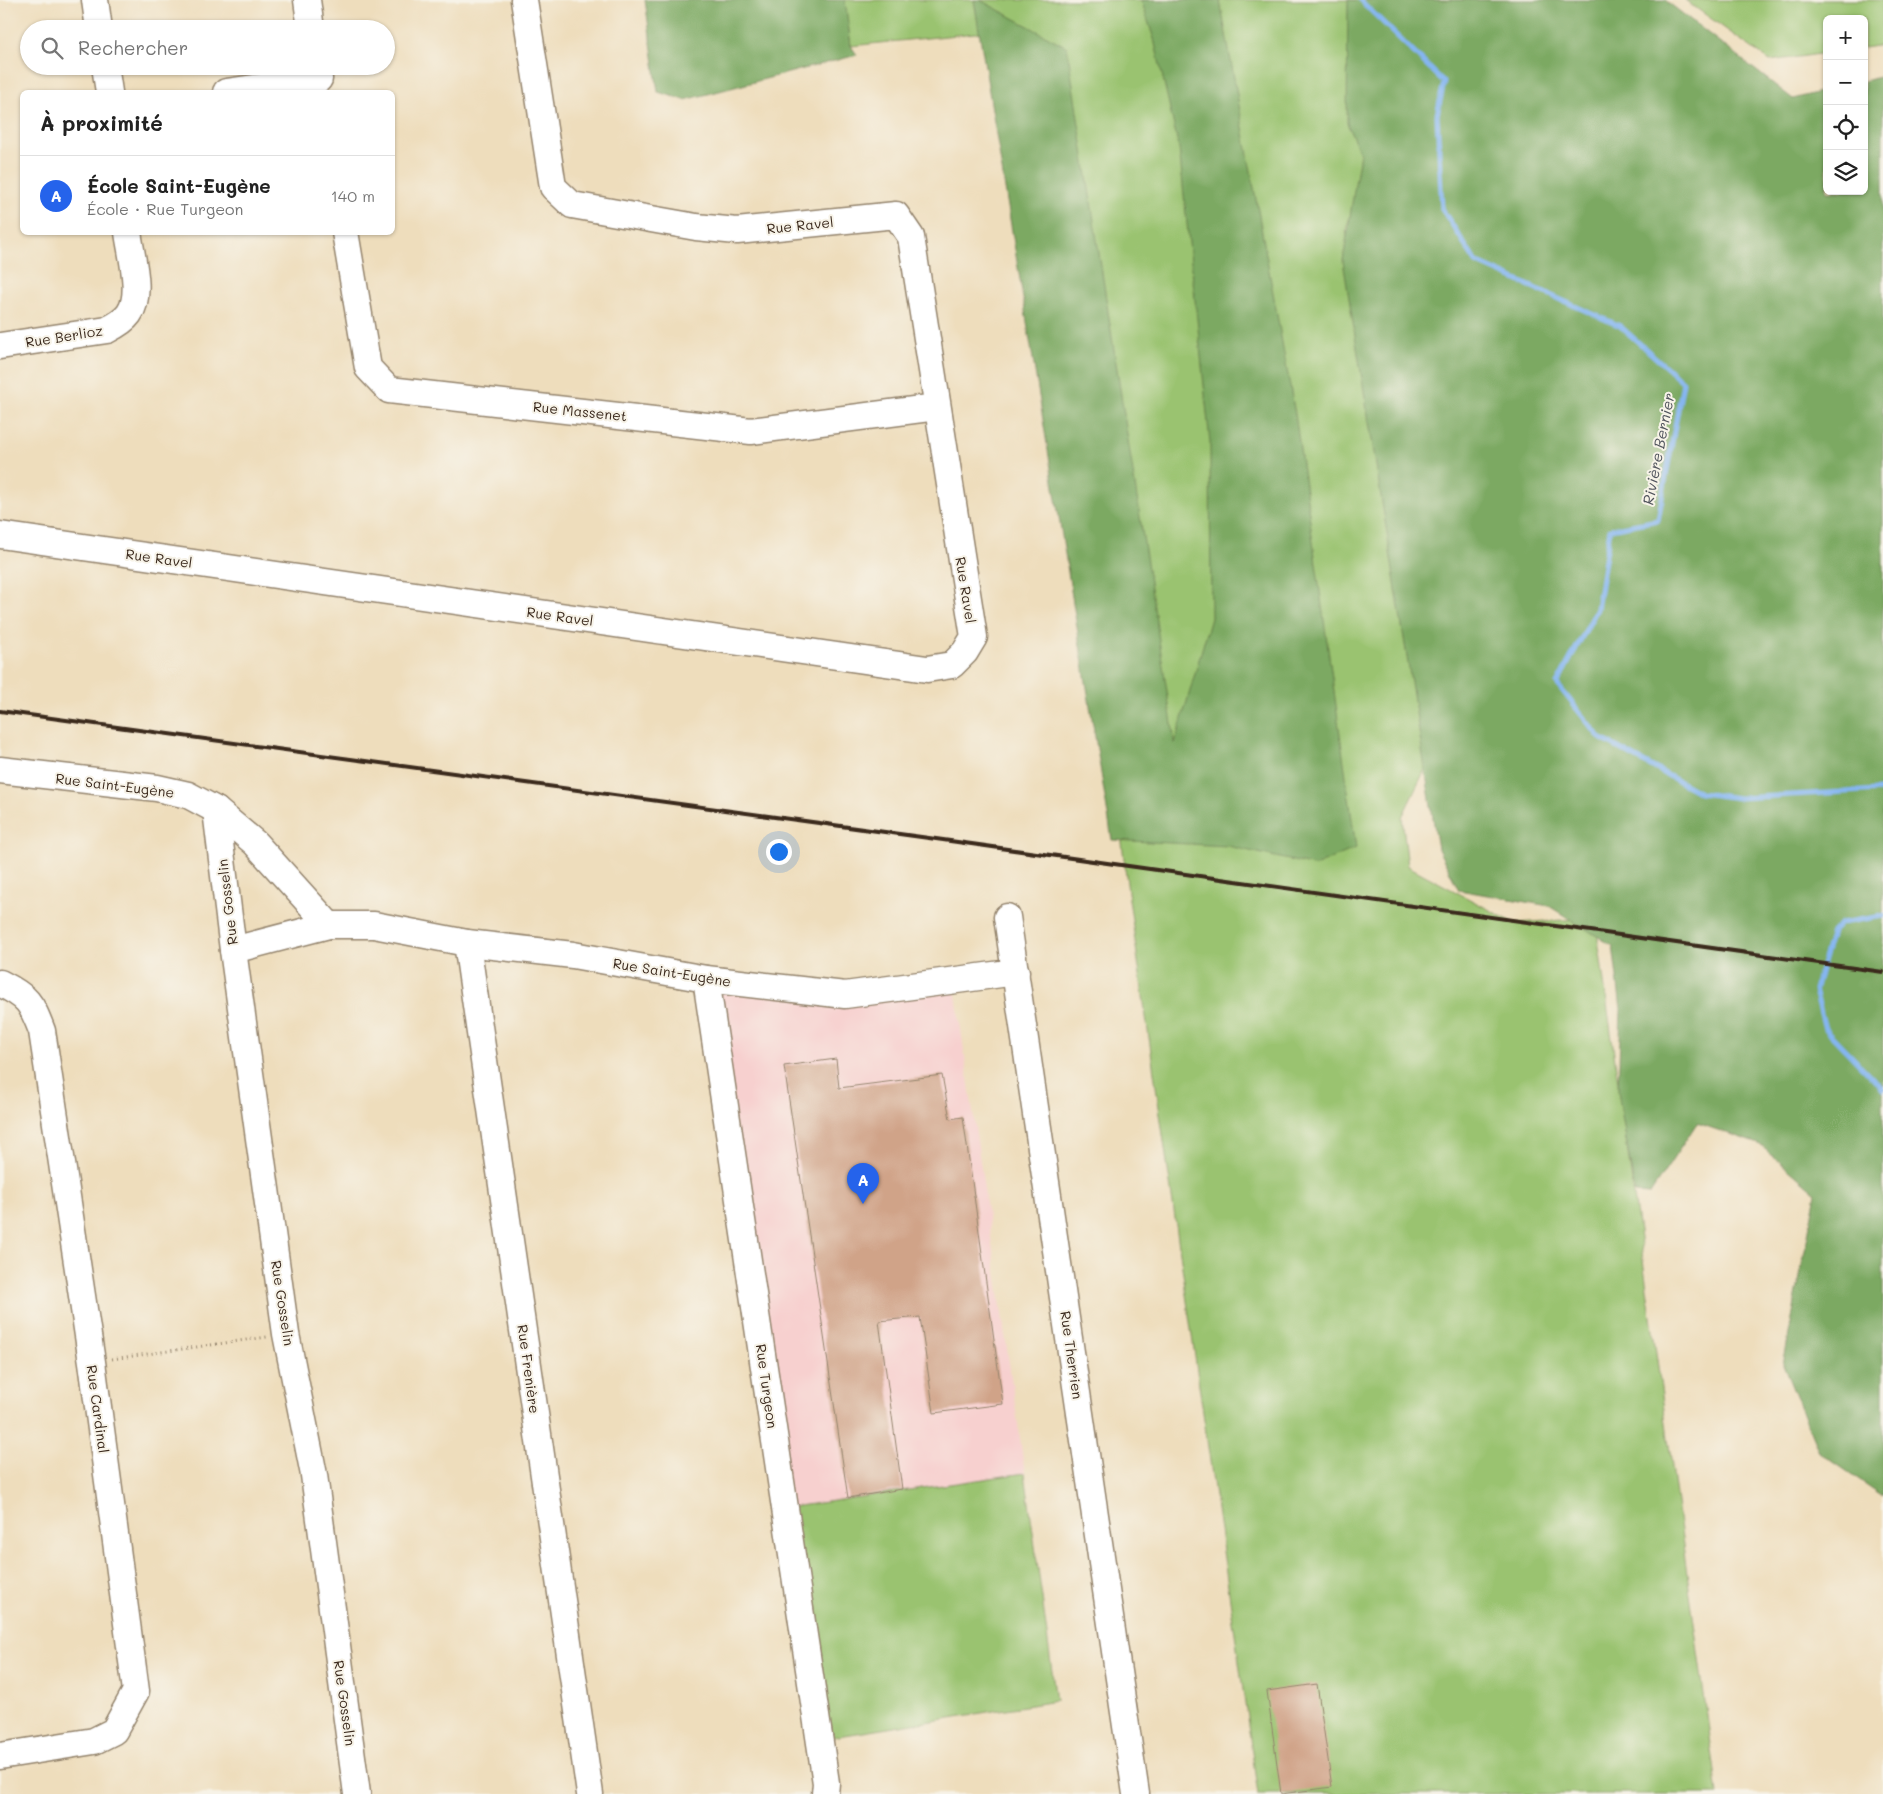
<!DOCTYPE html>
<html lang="fr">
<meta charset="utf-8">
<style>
body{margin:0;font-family:Mali,sans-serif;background:#f2f2f2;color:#222}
.controls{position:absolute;right:15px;top:15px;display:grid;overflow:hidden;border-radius:8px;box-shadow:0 1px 4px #0004}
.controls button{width:45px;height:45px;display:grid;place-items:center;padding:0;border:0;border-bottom:1px solid #e0e0e0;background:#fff;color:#222;font:25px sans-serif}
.you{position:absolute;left:778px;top:851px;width:18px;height:18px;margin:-12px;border:4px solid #fff;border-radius:50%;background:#1a73e8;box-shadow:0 0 0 8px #1a73e833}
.badge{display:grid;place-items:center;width:32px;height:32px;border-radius:50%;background:#2563eb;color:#fff;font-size:16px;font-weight:700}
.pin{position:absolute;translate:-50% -41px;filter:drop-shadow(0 1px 2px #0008)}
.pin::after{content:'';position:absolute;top:26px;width:18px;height:15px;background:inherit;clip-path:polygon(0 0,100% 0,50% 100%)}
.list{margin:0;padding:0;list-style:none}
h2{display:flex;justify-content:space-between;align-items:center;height:65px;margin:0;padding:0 20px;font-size:21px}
h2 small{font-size:16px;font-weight:400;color:#767676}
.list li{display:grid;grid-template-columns:32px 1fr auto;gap:15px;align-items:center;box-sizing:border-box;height:80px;padding:0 20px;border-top:1px solid #e0e0e0}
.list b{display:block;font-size:19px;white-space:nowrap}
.list p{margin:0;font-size:16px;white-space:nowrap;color:#767676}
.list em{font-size:16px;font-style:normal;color:#767676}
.icon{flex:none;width:28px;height:28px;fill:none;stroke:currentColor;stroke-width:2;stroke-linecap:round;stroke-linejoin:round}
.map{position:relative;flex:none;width:1883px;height:1794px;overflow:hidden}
.search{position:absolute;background:#fff;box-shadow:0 1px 4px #0004;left:20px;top:20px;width:375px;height:55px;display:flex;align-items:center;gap:12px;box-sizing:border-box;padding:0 18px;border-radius:28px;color:#767676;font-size:19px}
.panel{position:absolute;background:#fff;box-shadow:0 1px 4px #0004;left:20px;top:90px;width:375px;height:145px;border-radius:8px}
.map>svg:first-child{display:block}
.built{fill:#f7d0cf}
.green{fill:#9ac36f;stroke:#6a7646}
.forest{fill:#7ba962;stroke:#5b6a40}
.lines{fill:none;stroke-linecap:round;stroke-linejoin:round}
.stream{stroke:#85b6f1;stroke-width:5}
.building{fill:#d0a388}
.minor-casing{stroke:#94846d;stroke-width:29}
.path{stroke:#94846d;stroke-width:3;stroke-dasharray:1 4;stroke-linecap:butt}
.minor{stroke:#fff;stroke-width:26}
.rail{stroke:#3b2a1e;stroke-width:4}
.labels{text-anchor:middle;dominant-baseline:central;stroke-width:4;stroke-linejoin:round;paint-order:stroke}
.street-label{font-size:14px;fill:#3b2a1e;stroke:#f7f3e8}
.water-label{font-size:15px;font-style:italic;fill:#51545d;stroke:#f7f3e8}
</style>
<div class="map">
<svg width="1883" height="1794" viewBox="0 0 1883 1794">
<rect width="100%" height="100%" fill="#f7f3e8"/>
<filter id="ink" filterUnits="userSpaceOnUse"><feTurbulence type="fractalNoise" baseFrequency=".02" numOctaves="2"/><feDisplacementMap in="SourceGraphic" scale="10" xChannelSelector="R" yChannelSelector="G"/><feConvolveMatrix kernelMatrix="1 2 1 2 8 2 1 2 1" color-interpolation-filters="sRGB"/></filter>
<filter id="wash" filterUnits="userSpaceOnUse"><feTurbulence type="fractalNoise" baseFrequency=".0096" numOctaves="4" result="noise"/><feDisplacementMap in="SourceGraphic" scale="20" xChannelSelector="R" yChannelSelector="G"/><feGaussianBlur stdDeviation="1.12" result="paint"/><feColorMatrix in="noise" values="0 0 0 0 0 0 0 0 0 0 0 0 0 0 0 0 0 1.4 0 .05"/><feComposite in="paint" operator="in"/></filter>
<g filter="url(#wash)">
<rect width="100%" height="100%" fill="#eeddbc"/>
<polygon class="built" points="706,979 845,995 954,981 1025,1473 785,1508"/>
<g class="green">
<polygon points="844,0 1489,0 1387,97 1346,230 1386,438 1430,759 1402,817 1408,866 1514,923 1595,918 1718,1794 1258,1794 1128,892 1023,28 851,46"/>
<polygon points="1685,0 1883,0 1883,45 1864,48 1864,19 1827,19 1827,53 1770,61"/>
<polygon points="1025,1473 1056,1701 820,1739 785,1508"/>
</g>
<g class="forest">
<polygon points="645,0 845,0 851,46 857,55 685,100 658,92"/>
<polygon points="974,0 980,0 1067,47 1175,743 1211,618 1210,442 1179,148 1154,39 1141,0 1219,0 1220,1 1295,414 1356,848 1315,866 1228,846 1112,840"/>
<polygon points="1348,0 1665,0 1793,99 1827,90 1827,191 1864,191 1864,81 1883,76 1883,1496 1819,1452 1783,1365 1816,1193 1759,1144 1697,1123 1650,1194 1635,1193 1618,1091 1621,1009 1613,946 1549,906 1459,890 1438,849 1343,261 1360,153 1347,123"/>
</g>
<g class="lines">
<g class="stream">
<polyline points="1360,0 1444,82 1437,115 1442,209 1476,262 1620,326 1683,382 1658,520 1610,529 1597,609 1557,684 1600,738 1700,793 1739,798 1880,790 1883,792"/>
<polyline points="1883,916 1841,923 1832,932 1815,990 1825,1029 1883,1089"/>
</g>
</g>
<g id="blocks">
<g class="building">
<polygon points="836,1059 839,1088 942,1075 950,1119 963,1117 1003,1404 934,1413 920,1317 879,1321 902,1489 848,1498 784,1066"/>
<polygon points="1317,1684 1332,1787 1281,1794 1267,1691"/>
</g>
</g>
</g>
<g filter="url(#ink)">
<use href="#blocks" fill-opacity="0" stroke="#94846d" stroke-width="1"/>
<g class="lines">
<defs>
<g id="minor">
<polyline points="95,0 99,29"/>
<polyline points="307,0 311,29"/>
<polyline points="105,66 109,92"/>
<polyline points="226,92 319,79"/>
<polyline points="345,232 368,368 389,390 751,431 937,407"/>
<path d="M0,346L107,330C115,326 124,321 129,314C143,295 131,255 128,232"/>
<polyline points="0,535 927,669 952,665 965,652 974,637 911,237 896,215 737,231 696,227 572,205 553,187 524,0"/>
<polyline points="0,770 157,788 188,795 216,810 255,843 329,925"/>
<polyline points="216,810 233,950 286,1334 314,1475 357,1794"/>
<polyline points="1007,917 1136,1794"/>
<polyline points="467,943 590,1794"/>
<polyline points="233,950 329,925 374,925 467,943 573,955 706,979 845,995 1016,972"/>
<polyline points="706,979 826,1783 825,1794"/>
<path d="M0,983C28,997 31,1002 42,1031L92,1362L136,1691L114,1731L94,1741L0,1756"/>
</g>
</defs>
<use href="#minor" class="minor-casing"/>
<polyline class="path" points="112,1359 267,1337"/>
<use href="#minor" class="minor"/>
<polyline class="rail" points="0,711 936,839 1883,972"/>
</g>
</g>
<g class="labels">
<g class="street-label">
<text transform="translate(800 225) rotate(-6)">Rue Ravel</text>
<text transform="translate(64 336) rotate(-9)">Rue Berlioz</text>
<text transform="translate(580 411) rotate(6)">Rue Massenet</text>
<text transform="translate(159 558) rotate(8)">Rue Ravel</text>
<text transform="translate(966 590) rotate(81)">Rue Ravel</text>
<text transform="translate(560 616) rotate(8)">Rue Ravel</text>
<text transform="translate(115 785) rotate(7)">Rue Saint-Eugène</text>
<text transform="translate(227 902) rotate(-97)">Rue Gosselin</text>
<text transform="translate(672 972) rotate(9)">Rue Saint-Eugène</text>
<text transform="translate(283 1303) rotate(81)">Rue Gosselin</text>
<text transform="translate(1072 1355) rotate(82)">Rue Therrien</text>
<text transform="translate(529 1369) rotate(82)">Rue Frenière</text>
<text transform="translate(767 1386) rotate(82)">Rue Turgeon</text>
<text transform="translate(98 1409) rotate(82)">Rue Cardinal</text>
<text transform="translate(345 1703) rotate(82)">Rue Gosselin</text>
</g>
<g class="water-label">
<text transform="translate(1658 449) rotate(-79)">Rivière Bernier</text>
</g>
</g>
</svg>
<div class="controls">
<button>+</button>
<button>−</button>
<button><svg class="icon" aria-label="locate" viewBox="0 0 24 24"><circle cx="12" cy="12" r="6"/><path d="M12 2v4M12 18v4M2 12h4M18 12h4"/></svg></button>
<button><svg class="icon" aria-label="layers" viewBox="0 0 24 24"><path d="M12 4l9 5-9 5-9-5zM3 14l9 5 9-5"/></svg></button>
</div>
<div class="you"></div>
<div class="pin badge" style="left:863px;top:1204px">A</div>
<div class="search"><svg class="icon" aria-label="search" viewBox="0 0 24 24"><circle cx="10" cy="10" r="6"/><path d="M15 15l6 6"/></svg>Rechercher</div>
<section class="panel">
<h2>À proximité<small></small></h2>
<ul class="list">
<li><span class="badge">A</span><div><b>École Saint-Eugène</b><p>École · Rue Turgeon</p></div><em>140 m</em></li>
</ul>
</section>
</div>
